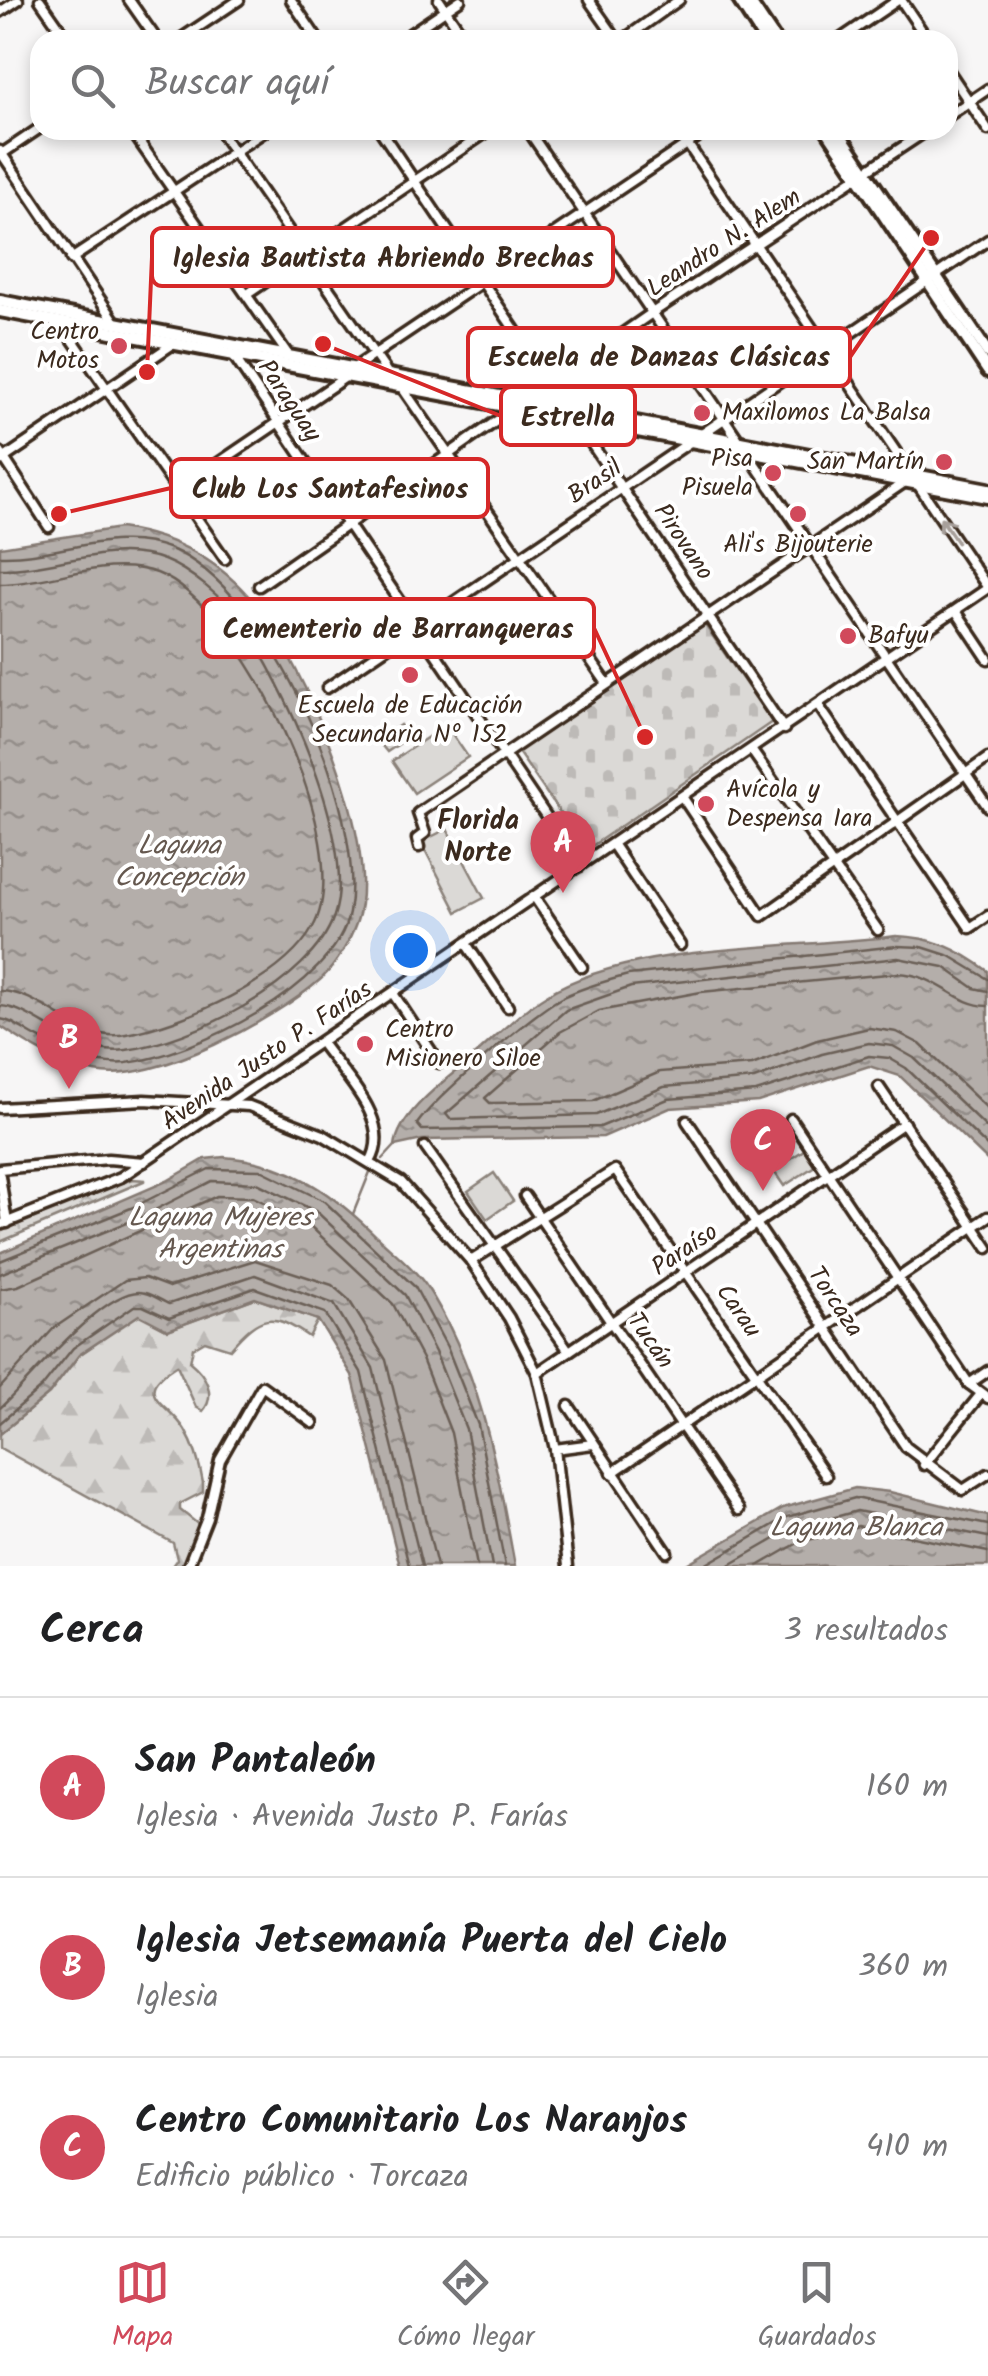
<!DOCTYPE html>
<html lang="es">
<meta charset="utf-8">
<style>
body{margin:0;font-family:Kalam,sans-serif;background:#f6f6f6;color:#202124}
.you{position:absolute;left:410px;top:950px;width:35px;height:35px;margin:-25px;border:8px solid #fff;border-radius:50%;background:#1a73e8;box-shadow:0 0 0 15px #1a73e833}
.badge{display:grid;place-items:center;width:65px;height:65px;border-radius:50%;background:#d1495b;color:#fff;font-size:32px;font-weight:700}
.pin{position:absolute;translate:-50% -82px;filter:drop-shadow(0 2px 5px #0008)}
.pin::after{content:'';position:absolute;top:52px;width:35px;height:30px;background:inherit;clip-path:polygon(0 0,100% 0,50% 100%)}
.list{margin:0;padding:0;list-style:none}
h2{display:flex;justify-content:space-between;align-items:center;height:130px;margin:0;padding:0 40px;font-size:42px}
h2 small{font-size:32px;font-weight:400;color:#757577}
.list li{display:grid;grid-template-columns:65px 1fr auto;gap:30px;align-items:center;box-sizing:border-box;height:180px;padding:0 40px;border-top:2px solid #e0e0e0}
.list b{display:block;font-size:38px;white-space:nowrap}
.list p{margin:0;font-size:32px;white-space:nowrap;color:#757577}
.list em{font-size:32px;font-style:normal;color:#757577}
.icon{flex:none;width:55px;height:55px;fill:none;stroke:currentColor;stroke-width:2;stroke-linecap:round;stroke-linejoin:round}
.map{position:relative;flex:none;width:988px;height:1566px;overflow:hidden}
.search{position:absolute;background:#fff;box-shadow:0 5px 15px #0003;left:30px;right:30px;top:30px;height:110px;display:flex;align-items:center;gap:25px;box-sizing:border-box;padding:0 35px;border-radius:30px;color:#757577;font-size:38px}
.sheet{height:670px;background:#fff}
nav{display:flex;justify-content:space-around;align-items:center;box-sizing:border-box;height:140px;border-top:2px solid #e0e0e0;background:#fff;font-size:28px;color:#757577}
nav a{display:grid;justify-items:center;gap:5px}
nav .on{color:#d1495b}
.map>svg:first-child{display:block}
.forest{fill:url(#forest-firs);stroke:#8b827a;stroke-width:2.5}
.cemetery{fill:url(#cemetery-stones);stroke:#8b827a;stroke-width:2.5}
.park{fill:url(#park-crowns);stroke:#8b827a;stroke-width:2.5}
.pitch{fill:#dbd9d6;stroke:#8b827a;stroke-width:2.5}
.water{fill:url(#water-ripples);stroke:#847972;stroke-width:2.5}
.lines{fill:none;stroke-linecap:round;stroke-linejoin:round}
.shore{stroke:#6b5f56;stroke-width:2.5}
.stream{stroke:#847972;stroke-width:2.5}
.minor-casing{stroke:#3b2a1e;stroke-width:15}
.major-casing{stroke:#3b2a1e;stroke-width:18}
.minor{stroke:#fff;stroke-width:8}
.major{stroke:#fff;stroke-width:10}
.oneway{stroke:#a79f9a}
.poi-dot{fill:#d1495b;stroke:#fff;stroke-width:4}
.labels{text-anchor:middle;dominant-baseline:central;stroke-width:8;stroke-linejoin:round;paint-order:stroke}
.street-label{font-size:25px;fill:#3b2a1e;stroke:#fff}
.poi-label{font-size:25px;fill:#3b2a1e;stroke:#fff;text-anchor:start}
.neighbourhood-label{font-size:28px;font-weight:bold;fill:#3b2a1e;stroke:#fff}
.water-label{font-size:28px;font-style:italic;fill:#65584f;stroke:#fff}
.leader{fill:none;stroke:#d62828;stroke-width:4}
.callout-dot{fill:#d62828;stroke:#fff;stroke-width:4}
.callout{fill:#fff;stroke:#d62828;stroke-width:4}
.callout-label{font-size:28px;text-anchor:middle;font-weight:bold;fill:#3b2a1e}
</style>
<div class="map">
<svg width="988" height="1566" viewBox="0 0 988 1566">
<defs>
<pattern id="forest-firs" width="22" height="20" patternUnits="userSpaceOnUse" patternTransform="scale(2.5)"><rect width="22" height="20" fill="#dbd9d6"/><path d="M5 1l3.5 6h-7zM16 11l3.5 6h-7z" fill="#bdbab7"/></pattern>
<pattern id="cemetery-stones" width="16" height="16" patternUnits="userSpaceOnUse" patternTransform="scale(2.5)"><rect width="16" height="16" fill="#dbd9d6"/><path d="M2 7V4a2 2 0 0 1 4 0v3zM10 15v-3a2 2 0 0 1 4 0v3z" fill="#bdbab7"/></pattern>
<pattern id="park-crowns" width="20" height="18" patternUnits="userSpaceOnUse" patternTransform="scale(2.5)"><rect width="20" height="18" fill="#dbd9d6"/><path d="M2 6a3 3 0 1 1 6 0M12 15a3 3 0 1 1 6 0" fill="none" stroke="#bdbab7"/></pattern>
<pattern id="water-ripples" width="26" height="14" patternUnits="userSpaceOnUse" patternTransform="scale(2.5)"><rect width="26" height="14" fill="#b4aeaa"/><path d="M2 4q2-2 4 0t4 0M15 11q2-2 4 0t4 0" fill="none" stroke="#948e8a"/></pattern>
</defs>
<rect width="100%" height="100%" fill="#f7f6f6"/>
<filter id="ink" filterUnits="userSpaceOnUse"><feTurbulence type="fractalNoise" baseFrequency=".01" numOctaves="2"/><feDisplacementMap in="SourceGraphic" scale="20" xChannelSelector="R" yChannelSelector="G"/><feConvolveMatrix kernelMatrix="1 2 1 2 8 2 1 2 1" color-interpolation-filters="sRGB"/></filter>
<g filter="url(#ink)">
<path class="forest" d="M255,1298L318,1320L309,1337C272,1311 260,1314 230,1349L205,1341L193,1348L190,1362C205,1374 217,1394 203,1411L196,1407L177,1365C128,1395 168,1401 185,1430C194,1445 200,1465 203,1483V1492L180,1504V1510L199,1525L184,1566H172L177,1559L173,1543L0,1448V1434L49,1394L79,1355L139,1314L168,1330Z"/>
<polygon class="cemetery" points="705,625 772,722 586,850 518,752"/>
<polygon class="park" points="132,1179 146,1180 0,1242 0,1230"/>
<g class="pitch">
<polygon points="400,725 409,737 387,752 378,741"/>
<polygon points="446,725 468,757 414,793 392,761"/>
<polygon points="447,829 484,898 457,912 421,842"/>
<polygon points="804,1150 815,1166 784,1186 773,1170"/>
<polygon points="494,1173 513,1201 487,1219 468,1191"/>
</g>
<g class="water">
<path d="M120,528C175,536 220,560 255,604C304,664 383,846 357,921C350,941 337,964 321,979C277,1018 155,1085 95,1072C62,1066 28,1045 0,1026V547Z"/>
<path d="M896,936C934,937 958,949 988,971V1161L900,1076L869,1066L758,1102L670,1108L603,1137L422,1140L395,1146C398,1116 439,1085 462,1066C493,1041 522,1007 557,989C647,942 795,949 896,936Z"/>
<path d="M224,1157C285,1162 326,1188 370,1230C387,1247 411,1264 425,1284C481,1368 497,1469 515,1566H400L352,1375L318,1320L255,1298L168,1330L139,1315L79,1355L49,1394L0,1434V1253L167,1181L205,1159Z"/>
<polygon points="855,1488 890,1492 988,1516 988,1566 683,1566 783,1508"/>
</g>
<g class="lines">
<g class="shore">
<path d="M0,556C58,558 114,526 171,549C270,590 368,812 349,913C335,987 194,1055 126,1063C93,1066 62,1051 33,1035C22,1029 12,1020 0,1019"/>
<path d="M0,569C55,570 110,540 164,560C190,570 223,598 240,621C283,680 359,844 334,916C311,983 193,1041 126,1050C72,1057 38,1008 0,1006"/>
<path d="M0,584C51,584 108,555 157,573C242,605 359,846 313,927C284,980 184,1024 126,1034C77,1044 45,992 0,991"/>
<path d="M988,979L950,956L922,947L897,946L628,975C606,981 583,987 563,997C534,1012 435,1098 417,1124L422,1130L600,1127L668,1099L756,1092L869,1056L889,1058L906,1068L988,1147"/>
<polyline points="988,991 974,988 944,967 898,958 631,987 566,1010 446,1114 450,1119 596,1115 664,1087 754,1079 822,1054 869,1043 893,1046 914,1058 988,1129"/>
<path d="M988,1006C954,1005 940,975 898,973L701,992L599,1011L560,1032L485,1098L490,1103L593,1101L660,1072L752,1065L817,1040L869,1028L897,1032L920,1044L988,1109"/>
<polyline points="0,1261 136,1206 209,1169 261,1170 324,1201 415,1287 447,1347 478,1425 505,1566"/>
<polyline points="0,1274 141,1217 212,1181 257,1183 317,1212 405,1295 435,1352 466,1429 492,1566"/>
<polyline points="0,1289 18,1286 217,1196 253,1197 308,1224 393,1304 422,1359 451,1433 477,1566"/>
<polyline points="0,1388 54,1328 125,1280 145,1278 169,1287 255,1260 332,1285 349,1300 386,1360 437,1566"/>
<path d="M0,1408C29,1382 100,1292 139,1292C150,1292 159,1300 169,1304L255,1275L334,1304L373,1368L422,1566"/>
<polyline points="0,1423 42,1387 73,1348 134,1306 143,1306 169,1318 255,1288 325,1313 361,1372 409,1566"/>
<polyline points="703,1566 787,1517 855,1498 988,1525"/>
<polyline points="728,1566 792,1529 857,1511 988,1537"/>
<polyline points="758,1566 798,1543 858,1526 988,1552"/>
</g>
<g class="stream">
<polyline points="383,1159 395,1146"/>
<polyline points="353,1214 370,1172"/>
</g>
<defs>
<g id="minor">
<polyline points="40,0 68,40"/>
<polyline points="129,0 157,40"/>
<polyline points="291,0 318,40"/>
<polyline points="439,0 466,40"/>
<polyline points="589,0 617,40"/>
<polyline points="901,0 928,40"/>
<polyline points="0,12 18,0"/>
<polyline points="179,40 239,0"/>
<polyline points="401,40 460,0"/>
<polyline points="623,40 679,0"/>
<polyline points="839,40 898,0"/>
<polyline points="948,70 988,130"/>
<polyline points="948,116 988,89"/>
<polyline points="131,130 289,356"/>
<polyline points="219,130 390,377"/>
<polyline points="380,130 784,729"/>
<polyline points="528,130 988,807"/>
<polyline points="0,151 116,323"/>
<polyline points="0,155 40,128"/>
<polyline points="71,259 267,130"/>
<polyline points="249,293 490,130"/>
<polyline points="61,323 225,559"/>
<polyline points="233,355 580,866"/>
<polyline points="354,368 708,130"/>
<polyline points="401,386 606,682"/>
<polyline points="0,452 49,527"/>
<polyline points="0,461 173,344"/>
<polyline points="177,491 347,376"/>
<polyline points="259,586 652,313 928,130"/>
<polyline points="956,611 988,659"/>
<polyline points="327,688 988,240"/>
<polyline points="818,705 970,928 988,916"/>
<polyline points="752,751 878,930"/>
<polyline points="683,798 762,916 988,758"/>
<polyline points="613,845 680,945"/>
<polyline points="419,847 417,839 425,833 418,813 905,482"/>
<polyline points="535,898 582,967"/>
<polyline points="467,945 508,1007"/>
<polyline points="394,995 439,1063"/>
<path d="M322,1044C345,1077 394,1122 370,1162"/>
<polyline points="879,1087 988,1248"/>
<polyline points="0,1108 144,1100 249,1106 323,1135 401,1182 471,1261 509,1318 537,1373 555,1449 568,1566"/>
<polyline points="791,1119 969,1384 988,1398"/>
<polyline points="687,1121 906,1447 963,1490 988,1474"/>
<polyline points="425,1147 569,1351"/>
<polyline points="0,1169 108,1159 144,1162"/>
<polyline points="0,1176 7,1223"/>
<polyline points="525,1196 739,1510"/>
<polyline points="0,1225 121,1177 988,588 678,130"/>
<polyline points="471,1261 615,1170 826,1476"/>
<polyline points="537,1373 904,1123"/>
<polyline points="969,1384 988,1371"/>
<polyline points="569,1406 667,1552"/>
<polyline points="555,1449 593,1444"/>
<polyline points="924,1465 981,1394"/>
<polyline points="612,1473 988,1217"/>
<polyline points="188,1566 207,1518 220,1460 262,1386 313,1423"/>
</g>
<g id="major">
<polyline points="739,0 765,40"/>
<polyline points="748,0 775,40"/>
<polyline points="827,130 988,371"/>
<polyline points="837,130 988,353"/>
<polyline points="0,301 988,489"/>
<polyline points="0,311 988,497"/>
</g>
</defs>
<use href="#minor" class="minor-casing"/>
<use href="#major" class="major-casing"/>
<use href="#minor" class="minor"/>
<use href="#major" class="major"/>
</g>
<defs><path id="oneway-shaft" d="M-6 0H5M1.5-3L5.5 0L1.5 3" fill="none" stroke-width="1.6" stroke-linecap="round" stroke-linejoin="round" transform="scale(2.5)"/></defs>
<use class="oneway" href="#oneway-shaft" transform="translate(949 530) rotate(-124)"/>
</g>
<g class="poi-dot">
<circle cx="119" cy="346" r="10"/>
<circle cx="702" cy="413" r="10"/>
<circle cx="944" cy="462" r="10"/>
<circle cx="773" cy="473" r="10"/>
<circle cx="798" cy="514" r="10"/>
<circle cx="848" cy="636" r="10"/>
<circle cx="410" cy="675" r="10"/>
<circle cx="706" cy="804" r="10"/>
<circle cx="365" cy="1044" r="10"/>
</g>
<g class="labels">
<g class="street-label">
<text transform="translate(724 243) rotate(-33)">Leandro N. Alem</text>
<text transform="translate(289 401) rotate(56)">Paraguay</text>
<text transform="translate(595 482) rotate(-34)">Brasil</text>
<text transform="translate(683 542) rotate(56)">Pirovano</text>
<text transform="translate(267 1056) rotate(-34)">Avenida Justo P. Farías</text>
<text transform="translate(685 1250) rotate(-34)">Paraíso</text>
<text transform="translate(835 1302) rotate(56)">Torcaza</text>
<text transform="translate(738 1311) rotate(55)">Carau</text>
<text transform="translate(650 1341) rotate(55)">Tucán</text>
</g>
<g class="poi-label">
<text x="99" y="332" text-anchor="end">Centro<tspan x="99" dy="29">Motos</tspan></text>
<text x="722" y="413">Maxilomos La Balsa</text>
<text x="753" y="459" text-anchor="end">Pisa<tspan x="753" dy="29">Pisuela</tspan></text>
<text x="924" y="462" text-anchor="end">San Martín</text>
<text x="798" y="545" text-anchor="middle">Ali's Bijouterie</text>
<text x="868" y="636">Bafyu</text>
<text x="410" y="706" text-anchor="middle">Escuela de Educación<tspan x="410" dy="29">Secundaria Nº 152</tspan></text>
<text x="726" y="790">Avícola y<tspan x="726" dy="29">Despensa Iara</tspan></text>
<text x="385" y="1030">Centro<tspan x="385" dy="29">Misionero Siloe</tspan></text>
</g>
<g class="neighbourhood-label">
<text x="478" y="821">Florida<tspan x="478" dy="32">Norte</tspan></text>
</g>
<g class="water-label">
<text x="179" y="846">Laguna<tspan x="179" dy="32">Concepción</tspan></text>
<text x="220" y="1218">Laguna Mujeres<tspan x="220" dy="32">Argentinas</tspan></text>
<text x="856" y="1528">Laguna Blanca</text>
</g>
</g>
<path class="leader" d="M147 372L152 257M931 238L850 357M323 344L501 416M59 514L171 488M645 737L594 628"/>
<g class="callout-dot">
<circle cx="147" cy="372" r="10"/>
<circle cx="931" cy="238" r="10"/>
<circle cx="323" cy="344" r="10"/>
<circle cx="59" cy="514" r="10"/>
<circle cx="645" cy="737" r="10"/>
</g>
<g class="callout">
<rect x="152" y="228" width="461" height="58" rx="10"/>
<rect x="468" y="328" width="382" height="58" rx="10"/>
<rect x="501" y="387" width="134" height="58" rx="10"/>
<rect x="171" y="459" width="317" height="58" rx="10"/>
<rect x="203" y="599" width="391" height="58" rx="10"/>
</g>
<g class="callout-label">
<text x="383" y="267">Iglesia Bautista Abriendo Brechas</text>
<text x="659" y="366">Escuela de Danzas Clásicas</text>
<text x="568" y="426">Estrella</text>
<text x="330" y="498">Club Los Santafesinos</text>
<text x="398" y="638">Cementerio de Barranqueras</text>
</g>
</svg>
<div class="you"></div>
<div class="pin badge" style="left:563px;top:893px">A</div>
<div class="pin badge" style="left:69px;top:1089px">B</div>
<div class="pin badge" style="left:763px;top:1191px">C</div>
<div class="search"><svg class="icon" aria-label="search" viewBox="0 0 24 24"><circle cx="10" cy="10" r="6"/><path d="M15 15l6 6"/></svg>Buscar aquí</div>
</div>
<section class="sheet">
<h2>Cerca<small>3 resultados</small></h2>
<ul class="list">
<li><span class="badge">A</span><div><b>San Pantaleón</b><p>Iglesia · Avenida Justo P. Farías</p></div><em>160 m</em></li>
<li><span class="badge">B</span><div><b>Iglesia Jetsemanía Puerta del Cielo</b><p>Iglesia</p></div><em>360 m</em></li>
<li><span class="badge">C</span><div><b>Centro Comunitario Los Naranjos</b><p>Edificio público · Torcaza</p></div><em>410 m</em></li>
</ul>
</section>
<nav>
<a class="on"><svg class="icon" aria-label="map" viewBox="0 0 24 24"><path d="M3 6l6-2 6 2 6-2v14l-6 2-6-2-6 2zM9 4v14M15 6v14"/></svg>Mapa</a>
<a><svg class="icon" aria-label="directions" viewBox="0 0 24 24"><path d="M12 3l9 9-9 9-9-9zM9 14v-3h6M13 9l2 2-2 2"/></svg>Cómo llegar</a>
<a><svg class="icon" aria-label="saved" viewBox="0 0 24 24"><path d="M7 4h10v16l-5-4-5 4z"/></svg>Guardados</a>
</nav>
